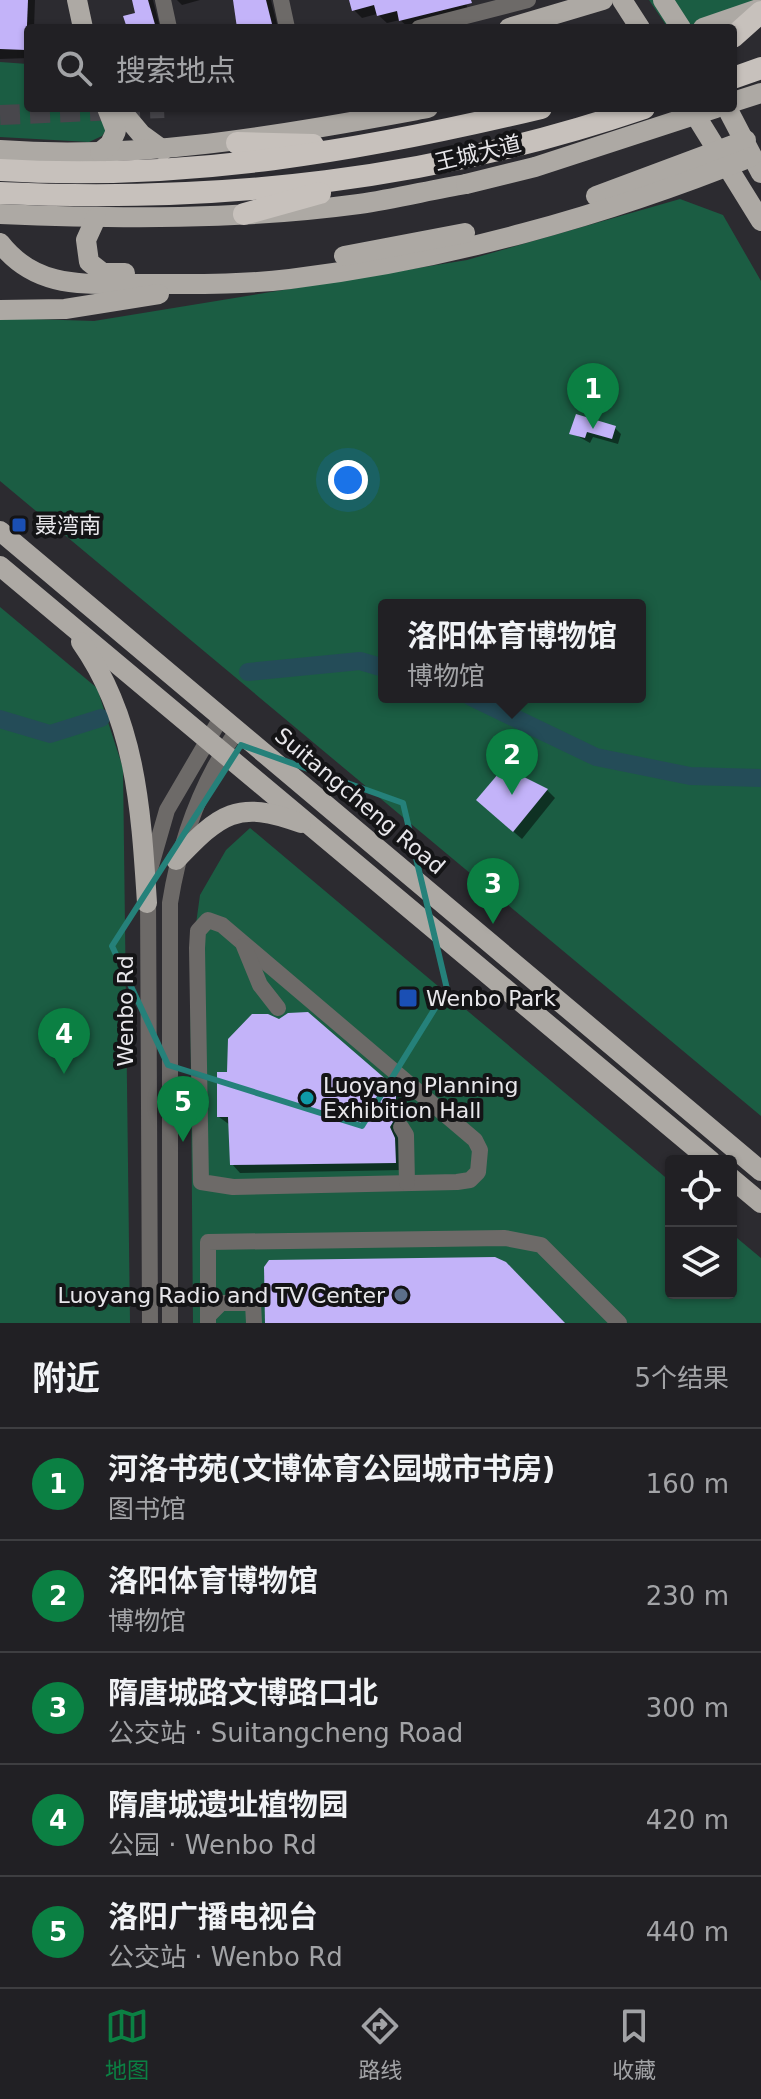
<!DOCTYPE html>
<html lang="zh">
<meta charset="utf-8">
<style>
body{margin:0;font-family:"DejaVu Sans","Noto Sans SC",sans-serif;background:#29282c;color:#f1f3f6}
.controls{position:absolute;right:24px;bottom:24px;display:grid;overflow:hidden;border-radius:8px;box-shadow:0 2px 6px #0004}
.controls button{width:72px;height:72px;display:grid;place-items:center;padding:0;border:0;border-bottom:2px solid #3e3e41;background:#212024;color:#f1f3f6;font:40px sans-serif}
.you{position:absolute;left:348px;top:480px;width:28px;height:28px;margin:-20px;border:6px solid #fff;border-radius:50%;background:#1a73e8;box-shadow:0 0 0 12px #1a73e833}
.badge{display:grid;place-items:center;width:52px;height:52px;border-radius:50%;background:#0b8043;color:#fff;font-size:26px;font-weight:700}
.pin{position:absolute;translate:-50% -66px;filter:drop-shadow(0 2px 4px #0008)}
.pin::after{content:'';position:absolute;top:42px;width:28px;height:24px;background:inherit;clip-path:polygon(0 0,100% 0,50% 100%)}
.popup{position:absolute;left:378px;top:599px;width:268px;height:104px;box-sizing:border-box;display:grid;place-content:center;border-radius:8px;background:#212024;filter:drop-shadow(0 2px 6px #0005);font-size:26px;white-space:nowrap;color:#a2a3a6}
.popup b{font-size:30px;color:#f1f3f6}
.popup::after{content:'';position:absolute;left:50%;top:100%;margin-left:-16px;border:16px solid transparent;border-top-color:#212024}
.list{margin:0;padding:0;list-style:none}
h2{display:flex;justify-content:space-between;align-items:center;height:104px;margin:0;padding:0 32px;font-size:34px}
h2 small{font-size:26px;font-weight:400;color:#a2a3a6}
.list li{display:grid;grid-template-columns:52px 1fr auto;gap:24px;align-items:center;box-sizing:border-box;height:112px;padding:0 32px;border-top:2px solid #3e3e41}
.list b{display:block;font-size:30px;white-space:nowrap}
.list p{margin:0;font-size:26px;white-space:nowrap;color:#a2a3a6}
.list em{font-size:26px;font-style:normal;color:#a2a3a6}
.icon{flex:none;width:44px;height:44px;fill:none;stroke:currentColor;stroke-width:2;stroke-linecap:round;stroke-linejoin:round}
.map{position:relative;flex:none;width:761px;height:1323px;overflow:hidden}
.search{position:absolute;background:#212024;box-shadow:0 2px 6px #0004;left:24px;right:24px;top:24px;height:88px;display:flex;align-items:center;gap:20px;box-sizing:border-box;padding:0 28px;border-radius:8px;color:#a2a3a6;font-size:30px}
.sheet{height:664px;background:#212024}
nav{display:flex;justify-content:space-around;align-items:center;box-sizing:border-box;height:112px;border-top:2px solid #3e3e41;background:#212024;font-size:22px;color:#a2a3a6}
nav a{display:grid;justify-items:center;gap:4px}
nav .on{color:#0b8043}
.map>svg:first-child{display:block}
.green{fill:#1b5d43;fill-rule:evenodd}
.shadow{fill:#0007}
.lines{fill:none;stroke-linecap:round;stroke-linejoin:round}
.river{stroke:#244c58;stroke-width:18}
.building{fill:#c3b3f9}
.major-tunnel{stroke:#48474c;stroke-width:20;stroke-dasharray:20 10;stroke-linecap:butt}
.minor{stroke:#6d6a68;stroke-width:16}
.major{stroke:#ada9a4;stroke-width:20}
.highway{stroke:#c7c1bc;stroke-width:22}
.major-bridge{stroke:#ada9a4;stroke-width:20}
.marked{fill:none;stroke:#25817a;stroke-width:6;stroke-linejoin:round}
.transit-dot{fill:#1a4fb4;stroke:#141416;stroke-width:3}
.culture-dot{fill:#0f9aa8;stroke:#141416;stroke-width:3}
.service-dot{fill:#5c6f8a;stroke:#141416;stroke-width:3}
.labels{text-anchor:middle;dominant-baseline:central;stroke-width:8;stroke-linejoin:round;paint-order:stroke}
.street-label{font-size:22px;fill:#e8e7eb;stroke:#141416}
.poi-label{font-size:22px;fill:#e8e7eb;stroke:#141416;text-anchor:start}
</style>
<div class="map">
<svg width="761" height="1323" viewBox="0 0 761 1323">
<rect width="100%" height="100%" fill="#2c2b30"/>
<g class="green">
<polygon points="649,0 761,0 704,28 668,28"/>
<polygon points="0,62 28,64 28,108 100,108 109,125 102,136 89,142 0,137"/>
<path d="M680,199L723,215L761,281V1116L0,481V318L94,321L467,260ZM384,605H640V697H384Z"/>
<polygon points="0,607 97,688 123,768 130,1323 0,1323"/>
<polygon points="250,828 671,1182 671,1293 731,1293 731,1233 761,1258 761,1323 193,1323 190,967 200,895 226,850"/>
</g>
<g class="shadow">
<polygon points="0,0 35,0 34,28 28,28 28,58 0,59"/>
<polygon points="134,0 153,0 160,28 129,28 138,14"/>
<polygon points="177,0 200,0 182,5"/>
<polygon points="235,0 271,0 278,28 239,28"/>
<polygon points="351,0 465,0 469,13 409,28 400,20 387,23 377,14 362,18 354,10"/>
<polygon points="615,428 621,434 618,444 593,437 590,443 572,433"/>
<polygon points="505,769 547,790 555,798 522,839 486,808"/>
<polygon points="395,1089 404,1098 404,1126 397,1136 402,1148 403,1170 240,1173 232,1164 230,1125 219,1117"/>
</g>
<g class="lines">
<g class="river">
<polyline points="248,672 360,661 384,668"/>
<polyline points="471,697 596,757 690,776 761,778"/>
<polyline points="0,719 50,734 101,718"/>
</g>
</g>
<g class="building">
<polygon points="0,0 28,0 26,50 0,49"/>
<polygon points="132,0 148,0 156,28 127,28 123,16 135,13"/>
<polygon points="233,0 266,0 273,28 237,28"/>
<polygon points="349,0 471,0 472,3 399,21 397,11 377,16 374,5 352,11"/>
<polygon points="576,414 616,426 612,439 587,432 585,438 569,434"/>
<polygon points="504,767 548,789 513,832 476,800"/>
<polygon points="308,1012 396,1088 396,1117 390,1127 395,1138 396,1163 230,1165 228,1117 217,1117 217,1072 227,1072 228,1039 252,1014 268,1014 279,1019 288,1013"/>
<polygon points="495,1257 506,1262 565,1323 265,1323 264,1267 269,1260"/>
</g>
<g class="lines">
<polyline class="major-tunnel" points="0,115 164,108"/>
<g class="minor">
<polyline points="163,0 169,28"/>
<polyline points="281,0 287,28"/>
<polyline points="419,28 528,0"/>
<polyline points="150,869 167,810 222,716"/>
<polyline points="148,892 150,1323"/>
<polygon points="208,920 222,925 475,1140 480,1150 478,1172 470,1180 457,1182 233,1187 201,1182 197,948 198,931"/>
<polyline points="244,946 260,985 278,1008"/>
<polyline points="401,1127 406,1135 407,1183"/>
<polyline points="208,1316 221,1303 253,1303 254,1323"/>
<path d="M170,1323V903C180,840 201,782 238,729"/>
<polyline points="208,1323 208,1242 505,1238 541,1245 619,1323"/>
</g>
<g class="major">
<polyline points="77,0 83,28"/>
<polyline points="622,0 640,28"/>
<polyline points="663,0 681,28"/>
<polyline points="509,28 603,0"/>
<polyline points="703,28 761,8"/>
<polyline points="733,102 761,93"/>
<polyline points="119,108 141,134 163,150"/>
<polyline points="691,108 761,221"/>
<polyline points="727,108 761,173"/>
<path d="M0,150C145,161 286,134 428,108"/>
<polyline points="100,152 110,144 116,131 107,108"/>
<polyline points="596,196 746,140"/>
<path d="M0,214C119,219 240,220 359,204C395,199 430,190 466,184"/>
<polyline points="96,218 86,240 89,262 103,273 125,273"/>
<path d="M0,243C38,292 90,283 144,284C193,284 241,285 290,279C446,260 605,216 751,157"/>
<polyline points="344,256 465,233"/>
<polyline points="0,310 65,309 159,294"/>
<polyline points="0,531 761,1171"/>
<polyline points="0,566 711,1161"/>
<path d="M81,642C136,720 141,810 147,903"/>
<path d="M176,860C220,814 237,799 301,823"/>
<polyline points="731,1178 761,1203"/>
</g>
<g class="highway">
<polyline points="733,37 761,12"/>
<polyline points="733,78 761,68"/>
<polyline points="237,143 313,145"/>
<path d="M0,170C185,181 362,151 541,108"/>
<path d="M0,193C223,203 432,180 644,108"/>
<polyline points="244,214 320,193"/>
</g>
<polyline class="major-bridge" points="466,184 535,167 716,108"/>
</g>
<path class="marked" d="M241,745L403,803L447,989L362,1126L168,1065L112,946Z"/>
<g class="transit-dot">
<rect x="11" y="517" width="16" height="16" rx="4"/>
<rect x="398" y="988" width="20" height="20" rx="4"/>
</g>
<circle class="culture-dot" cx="307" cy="1098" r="8"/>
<circle class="service-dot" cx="401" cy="1295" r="8"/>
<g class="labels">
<g class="street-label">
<text transform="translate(478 153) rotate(-13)">王城大道</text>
<text transform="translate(360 801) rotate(40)">Suitangcheng Road</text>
<text transform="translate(125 1011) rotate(-90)">Wenbo Rd</text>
</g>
<g class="poi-label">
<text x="35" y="525">聂湾南</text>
<text x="426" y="998">Wenbo Park</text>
<text x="323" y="1085">Luoyang Planning<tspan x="323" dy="25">Exhibition Hall</tspan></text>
<text x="385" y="1295" text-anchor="end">Luoyang Radio and TV Center</text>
</g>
</g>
</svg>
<div class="controls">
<button><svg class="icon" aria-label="locate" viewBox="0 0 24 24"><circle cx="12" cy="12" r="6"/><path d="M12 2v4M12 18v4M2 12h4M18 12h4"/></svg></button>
<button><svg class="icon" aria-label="layers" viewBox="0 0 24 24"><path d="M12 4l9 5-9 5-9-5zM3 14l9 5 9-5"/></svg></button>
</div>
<div class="you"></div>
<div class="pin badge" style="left:593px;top:429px">1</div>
<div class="pin badge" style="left:512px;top:795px">2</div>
<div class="popup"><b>洛阳体育博物馆</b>博物馆</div>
<div class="pin badge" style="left:493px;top:924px">3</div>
<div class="pin badge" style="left:64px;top:1074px">4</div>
<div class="pin badge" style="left:183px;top:1142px">5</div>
<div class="search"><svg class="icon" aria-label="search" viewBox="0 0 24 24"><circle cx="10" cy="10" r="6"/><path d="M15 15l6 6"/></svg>搜索地点</div>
</div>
<section class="sheet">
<h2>附近<small>5个结果</small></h2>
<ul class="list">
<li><span class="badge">1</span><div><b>河洛书苑(文博体育公园城市书房)</b><p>图书馆</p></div><em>160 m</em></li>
<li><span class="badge">2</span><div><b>洛阳体育博物馆</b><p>博物馆</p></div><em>230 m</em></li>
<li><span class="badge">3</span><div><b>隋唐城路文博路口北</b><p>公交站 · Suitangcheng Road</p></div><em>300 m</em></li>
<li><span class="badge">4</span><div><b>隋唐城遗址植物园</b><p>公园 · Wenbo Rd</p></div><em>420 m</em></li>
<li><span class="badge">5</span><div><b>洛阳广播电视台</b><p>公交站 · Wenbo Rd</p></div><em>440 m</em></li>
</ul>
</section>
<nav>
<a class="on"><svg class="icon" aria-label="map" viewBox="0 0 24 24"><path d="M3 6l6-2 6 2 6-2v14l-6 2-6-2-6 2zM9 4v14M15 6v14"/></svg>地图</a>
<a><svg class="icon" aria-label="directions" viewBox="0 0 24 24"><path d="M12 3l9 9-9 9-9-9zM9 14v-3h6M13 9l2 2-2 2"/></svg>路线</a>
<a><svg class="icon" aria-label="saved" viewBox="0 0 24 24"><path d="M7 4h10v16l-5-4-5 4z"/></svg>收藏</a>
</nav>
